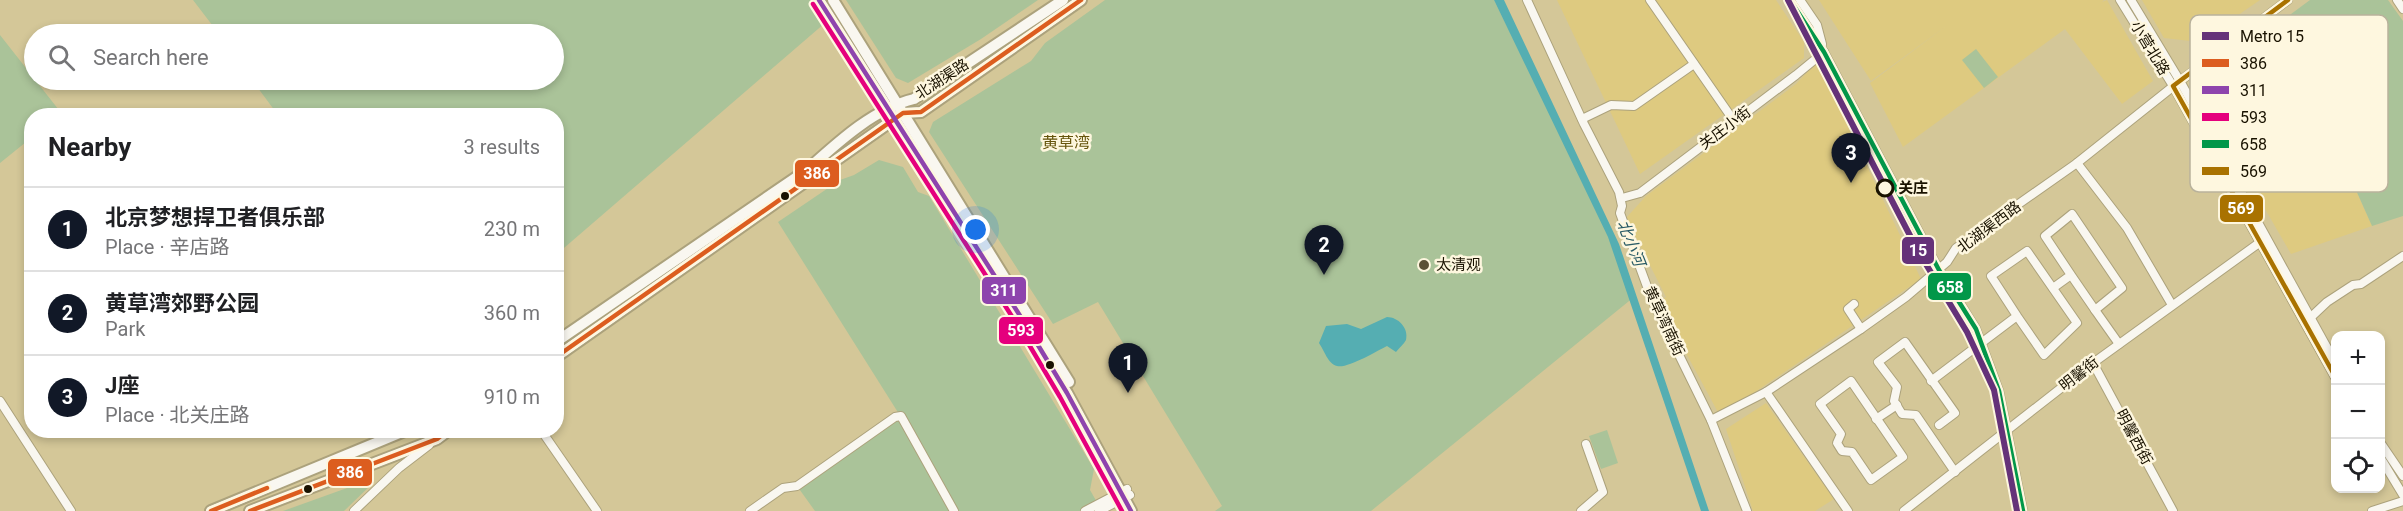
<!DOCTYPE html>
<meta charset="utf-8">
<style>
body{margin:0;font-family:Roboto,"Noto Sans SC",sans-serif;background:#f2f2f2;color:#202124}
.controls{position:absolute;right:18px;bottom:18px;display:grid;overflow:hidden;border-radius:12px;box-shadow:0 3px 9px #0003}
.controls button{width:54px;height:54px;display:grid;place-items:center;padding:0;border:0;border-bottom:2px solid #e0e0e0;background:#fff;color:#202124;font:30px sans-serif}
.you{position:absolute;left:976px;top:230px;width:21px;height:21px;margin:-15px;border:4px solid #fff;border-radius:50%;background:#1a73e8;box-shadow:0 0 0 9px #1a73e833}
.badge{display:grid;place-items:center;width:39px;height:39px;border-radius:50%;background:#111827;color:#fff;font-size:20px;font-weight:700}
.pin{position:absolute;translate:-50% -50px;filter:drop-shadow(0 2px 3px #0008)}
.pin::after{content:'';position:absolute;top:32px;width:21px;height:18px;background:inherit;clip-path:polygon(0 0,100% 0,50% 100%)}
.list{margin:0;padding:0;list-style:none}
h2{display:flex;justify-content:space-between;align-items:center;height:78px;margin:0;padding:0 24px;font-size:26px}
h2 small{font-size:20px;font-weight:400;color:#757577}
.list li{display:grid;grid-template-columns:39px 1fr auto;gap:18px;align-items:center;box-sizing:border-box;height:84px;padding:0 24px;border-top:2px solid #e0e0e0}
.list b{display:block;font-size:22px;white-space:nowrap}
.list p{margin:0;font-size:20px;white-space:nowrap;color:#757577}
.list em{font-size:20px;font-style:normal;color:#757577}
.icon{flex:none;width:33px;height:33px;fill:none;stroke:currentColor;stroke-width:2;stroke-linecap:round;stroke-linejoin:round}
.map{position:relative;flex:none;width:2403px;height:511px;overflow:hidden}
.search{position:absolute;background:#fff;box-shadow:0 3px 9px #0003;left:24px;top:24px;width:540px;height:66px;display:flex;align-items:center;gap:15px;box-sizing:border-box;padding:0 21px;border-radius:33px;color:#757577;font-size:22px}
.panel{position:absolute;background:#fff;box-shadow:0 3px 9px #0003;left:24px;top:108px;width:540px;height:330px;border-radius:24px}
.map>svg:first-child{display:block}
.built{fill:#deca80}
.green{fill:#aac399}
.water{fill:#55aeb2}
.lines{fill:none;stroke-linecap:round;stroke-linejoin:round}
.minor-casing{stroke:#aca27c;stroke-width:10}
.major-casing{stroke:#aca27c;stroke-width:14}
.minor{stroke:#f9f7f0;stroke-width:8}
.major{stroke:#f9f7f0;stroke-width:10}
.bus-1-casing{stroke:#fef7df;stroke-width:9}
.bus-2-casing{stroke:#fef7df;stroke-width:9}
.bus-3-casing{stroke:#fef7df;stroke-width:9}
.bus-4-casing{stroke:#fef7df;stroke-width:9}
.bus-5-casing{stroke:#fef7df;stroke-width:9}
.bus-1{stroke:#dc5d1f;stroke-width:4.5}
.bus-2{stroke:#8e44ad;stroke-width:4.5}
.bus-3{stroke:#e5007d;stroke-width:4.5}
.bus-4{stroke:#029749;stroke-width:4.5}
.bus-5{stroke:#a97200;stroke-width:4.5}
.metro-1-casing{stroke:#fef7df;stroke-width:10}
.metro-1{stroke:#653279;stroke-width:6}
.stop-dot{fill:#fef7df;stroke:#191200;stroke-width:3}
.bus-dot{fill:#191200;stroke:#fef7df;stroke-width:2}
.poi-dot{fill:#5a5135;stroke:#fef7df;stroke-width:2}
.labels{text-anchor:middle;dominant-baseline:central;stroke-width:5;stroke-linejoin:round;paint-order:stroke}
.street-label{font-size:15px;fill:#191200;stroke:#fef7df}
.stop-label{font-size:15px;font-weight:bold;fill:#191200;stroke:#fef7df;text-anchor:start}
.poi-label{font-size:15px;fill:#191200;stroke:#fef7df;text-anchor:start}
.neighbourhood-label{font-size:16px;fill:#65540b;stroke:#fef7df}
.water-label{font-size:16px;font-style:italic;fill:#295b66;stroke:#fef7df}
.key{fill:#fef7df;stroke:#b9b29c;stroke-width:1.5}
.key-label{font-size:16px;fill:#191200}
.line-badge{stroke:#fef7df;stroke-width:2}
.badge-label{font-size:16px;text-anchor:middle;font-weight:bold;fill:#fff}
</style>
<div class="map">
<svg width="2403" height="511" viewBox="0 0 2403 511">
<rect width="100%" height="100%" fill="#d4c798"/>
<g class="built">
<polygon points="1557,0 1776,0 1804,42 1804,58 1640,174"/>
<polygon points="1819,0 2104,0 2102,2 2107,0 2153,81 2122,104 2065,29 1903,147 1870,83 1949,24 1871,81"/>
<polygon points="2142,0 2260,0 2199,42 2164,38"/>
<polygon points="1817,62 1921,279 1720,416 1659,303 1666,297 1626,218 1646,196 1796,84"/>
<polygon points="2264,151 2351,179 2372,226 2291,254 2239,164"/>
<polygon points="1766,403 1834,499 1815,511 1753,511 1726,429"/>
</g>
<g class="green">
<polygon points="193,0 811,0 825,23 557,254 556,116 278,115 252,80 554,80 554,34 219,34"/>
<polygon points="846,0 1038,0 981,39 908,83 896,78"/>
<polygon points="1105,0 1494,0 1620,253 1634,297 1371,511 1215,511 1222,506 1098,302 1053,324 929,132 933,122 1031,61 1045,43"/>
<polygon points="2310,0 2388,0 2403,21 2403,216 2372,226 2351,179 2291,161 2275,170 2264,151 2239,164 2202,93 2202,80"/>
<polygon points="0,35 62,114 32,116 31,138 0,163"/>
<polygon points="1976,49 1998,77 1984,88 1962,60"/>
<polygon points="879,160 903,167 918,192 929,196 1094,469 1090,490 1102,511 815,511 797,486 899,414 778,222 840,180 854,175"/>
<polygon points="1607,430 1618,463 1601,469 1589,436"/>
<polygon points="372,479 374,482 344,511 283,511"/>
</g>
<g class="water">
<polygon points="1494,0 1504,0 1619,244 1709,511 1701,511 1608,237"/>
<path d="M1387,317C1398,317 1409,328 1406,340C1404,344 1399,348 1396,352L1387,346C1377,351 1347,369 1337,366C1328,364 1324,350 1319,343L1326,326L1347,324L1361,329Z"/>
</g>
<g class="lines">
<defs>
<g id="minor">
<polyline points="1527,0 1584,124 1619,192 1622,206 1620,213 1652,300 1711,420 1747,511"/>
<polyline points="1650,0 1734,121"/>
<polyline points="1790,0 1824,52 1939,270 1976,329 1999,391 2023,511"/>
<polyline points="1800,0 1817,25 1822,44"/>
<polyline points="2120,0 2173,86 2336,379"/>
<polyline points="2131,0 2180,81 2336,364"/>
<polyline points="2397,0 2403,9"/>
<polyline points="1582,119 1611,105 1634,106 1694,64"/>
<polyline points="2368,146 2374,155"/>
<polyline points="2077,163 2127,228 2172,305"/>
<polyline points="1622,198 1640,193 1796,75 1824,52"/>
<polyline points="2053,288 2071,275 2095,310 2122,288 2072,214 2045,236 2071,275"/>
<polyline points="1854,304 1848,309 1861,329"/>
<polyline points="2095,310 2119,344"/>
<polyline points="2310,318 2327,302 2353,285 2361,284 2403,256"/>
<polyline points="2093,363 2173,511"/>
<polygon points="1851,381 1903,457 1871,480 1852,452 1842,451 1837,443 1841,434 1820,404"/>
<polyline points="1931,381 2017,316 2044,355 2077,323 2027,251 1991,276 2017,316"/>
<polyline points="1766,392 1848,511"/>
<polyline points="0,401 71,511"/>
<polyline points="1876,419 1897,405"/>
<polyline points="1711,420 1766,392 1861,329 1906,297 1947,262 1956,248 2077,163 2180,81 2288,0"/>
<polyline points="1939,425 1955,413 1905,342 1878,362 1897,387 1894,401 1902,414 1916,415 1955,472"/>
<polyline points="541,430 597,511"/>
<polyline points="2380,442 2403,476"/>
<polyline points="2380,457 2403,495"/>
<polyline points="354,511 399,468 429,445"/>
<polyline points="750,511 783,488 797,486 895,417 901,416 954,511"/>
<polyline points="1085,511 1127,489"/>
<polyline points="1099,511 1130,495"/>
<polyline points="1581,511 1603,492 1586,444"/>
<polyline points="1904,511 2093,363 2259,243"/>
<polyline points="2372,511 2403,501"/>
</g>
<g id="major">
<polyline points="819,0 1024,322 1067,393 1131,511"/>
<polyline points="833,0 1069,382"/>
<path d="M556,342L807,170C837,143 873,109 914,99L1063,0"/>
<polyline points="556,357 903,113 921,112 1081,0"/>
<polyline points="211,511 407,430"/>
<polyline points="250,511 437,439 449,430"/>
</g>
</defs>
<use href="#minor" class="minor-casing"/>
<use href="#major" class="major-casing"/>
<use href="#minor" class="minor"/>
<use href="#major" class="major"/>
<defs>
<g id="bus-1">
<polyline points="556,357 903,113 921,112 1081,0"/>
<polyline points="211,511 267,488"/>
<polyline points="250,511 437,439 448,430"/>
</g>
<polyline id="bus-2" points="819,0 1024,322 1067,393 1131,511"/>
<polyline id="bus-3" points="813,4 1018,326 1060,397 1122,511"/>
<polyline id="bus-4" points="1790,0 1824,52 1939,270 1976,329 1999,391 2023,511"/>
<polyline id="bus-5" points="2288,0 2173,86 2336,378"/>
</defs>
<use href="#bus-1" class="bus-1-casing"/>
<use href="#bus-2" class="bus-2-casing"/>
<use href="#bus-3" class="bus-3-casing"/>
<use href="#bus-4" class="bus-4-casing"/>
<use href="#bus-5" class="bus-5-casing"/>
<use href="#bus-1" class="bus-1"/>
<use href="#bus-2" class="bus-2"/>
<use href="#bus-3" class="bus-3"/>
<use href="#bus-4" class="bus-4"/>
<use href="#bus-5" class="bus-5"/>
<defs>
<polyline id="metro-1" points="1788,0 1918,251 1967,332 1994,390 2017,511"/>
</defs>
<use href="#metro-1" class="metro-1-casing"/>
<use href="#metro-1" class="metro-1"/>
</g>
<circle class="stop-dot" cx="1885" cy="188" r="8"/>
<g class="bus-dot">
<circle cx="785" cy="196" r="5"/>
<circle cx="1050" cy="365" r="5"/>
<circle cx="308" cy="489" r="5"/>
</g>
<circle class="poi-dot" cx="1424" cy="265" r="6"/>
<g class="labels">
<g class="street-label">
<text transform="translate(2150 48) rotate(59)">小营北路</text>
<text transform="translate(942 79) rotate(-33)">北湖渠路</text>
<text transform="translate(1725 128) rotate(-37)">关庄小街</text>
<text transform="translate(1989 227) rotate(-37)">北湖渠西路</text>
<text transform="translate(1664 321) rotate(65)">黄草湾南街</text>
<text transform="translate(2079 374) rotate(-38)">明馨街</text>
<text transform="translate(2134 437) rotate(62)">明馨西街</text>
</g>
<g class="stop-label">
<text x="1898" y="188">关庄</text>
</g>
<g class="poi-label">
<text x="1436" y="265">太清观</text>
</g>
<g class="neighbourhood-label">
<text x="1066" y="142">黄草湾</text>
</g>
<g class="water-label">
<text transform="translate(1631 243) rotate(68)">北小河</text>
</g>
</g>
<rect x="2190" y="15" width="198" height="177" rx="9" class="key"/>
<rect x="2202" y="32" width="27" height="8" fill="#653279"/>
<rect x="2202" y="59" width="27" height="8" fill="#dc5d1f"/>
<rect x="2202" y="86" width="27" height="8" fill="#8e44ad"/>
<rect x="2202" y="113" width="27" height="8" fill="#e5007d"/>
<rect x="2202" y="140" width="27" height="8" fill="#029749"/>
<rect x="2202" y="167" width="27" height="8" fill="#a97200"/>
<g class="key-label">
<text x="2240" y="42">Metro 15</text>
<text x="2240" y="69">386</text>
<text x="2240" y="96">311</text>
<text x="2240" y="123">593</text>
<text x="2240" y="150">658</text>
<text x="2240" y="177">569</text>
</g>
<g class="line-badge">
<rect x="794" y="159" width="46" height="29" rx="6" fill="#dc5d1f"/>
<rect x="2219" y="194" width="45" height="29" rx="6" fill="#a97200"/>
<rect x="1901" y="236" width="34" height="29" rx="6" fill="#653279"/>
<rect x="1927" y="272" width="45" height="29" rx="6" fill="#029749"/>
<rect x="981" y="276" width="46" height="29" rx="6" fill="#8e44ad"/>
<rect x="998" y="316" width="46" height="29" rx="6" fill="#e5007d"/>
<rect x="327" y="458" width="46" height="29" rx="6" fill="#dc5d1f"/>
</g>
<g class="badge-label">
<text x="817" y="179">386</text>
<text x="2241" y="214">569</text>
<text x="1918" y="256">15</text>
<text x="1950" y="293">658</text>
<text x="1004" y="296">311</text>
<text x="1021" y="336">593</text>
<text x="350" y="478">386</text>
</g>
</svg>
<div class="controls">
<button>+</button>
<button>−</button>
<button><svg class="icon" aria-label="locate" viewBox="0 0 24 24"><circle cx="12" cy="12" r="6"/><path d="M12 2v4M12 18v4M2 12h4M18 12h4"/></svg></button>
</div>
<div class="you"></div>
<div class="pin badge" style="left:1128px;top:393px">1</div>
<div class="pin badge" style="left:1324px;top:275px">2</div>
<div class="pin badge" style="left:1851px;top:183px">3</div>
<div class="search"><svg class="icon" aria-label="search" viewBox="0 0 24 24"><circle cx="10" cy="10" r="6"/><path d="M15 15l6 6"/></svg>Search here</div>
<section class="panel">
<h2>Nearby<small>3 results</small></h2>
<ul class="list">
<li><span class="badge">1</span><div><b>北京梦想捍卫者俱乐部</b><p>Place · 辛店路</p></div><em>230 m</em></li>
<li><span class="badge">2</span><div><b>黄草湾郊野公园</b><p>Park</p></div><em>360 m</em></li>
<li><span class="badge">3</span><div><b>J座</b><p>Place · 北关庄路</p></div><em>910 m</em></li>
</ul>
</section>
</div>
